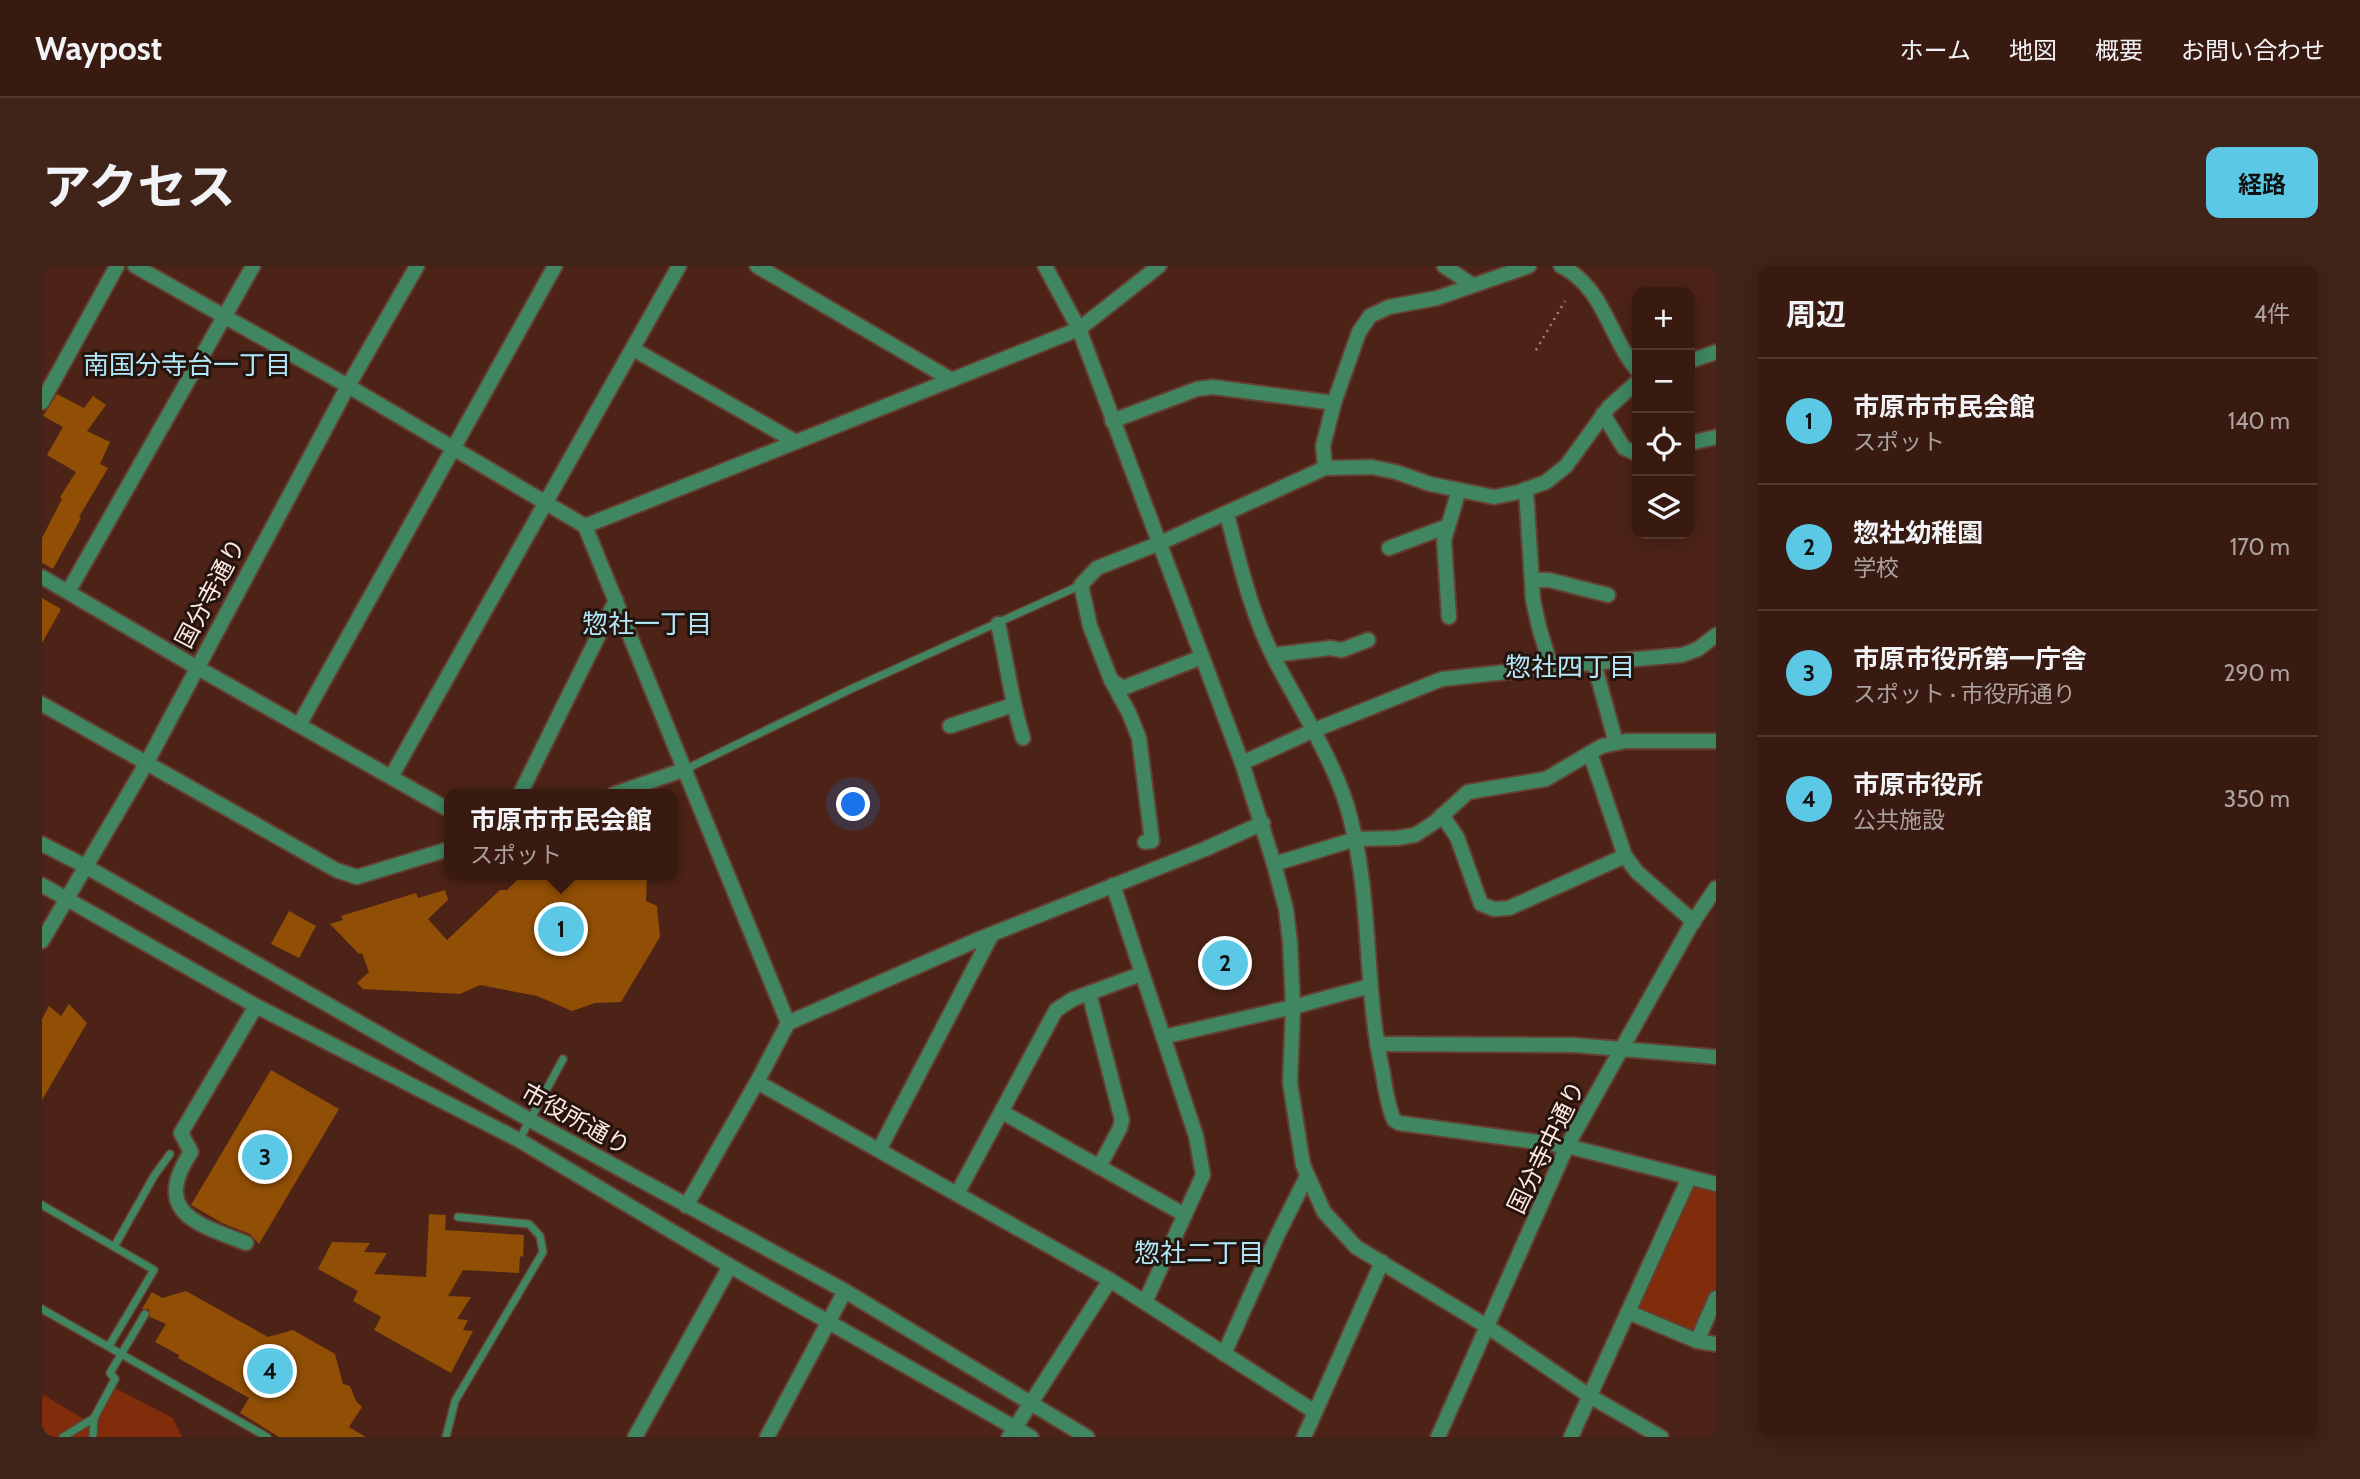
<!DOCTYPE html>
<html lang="ja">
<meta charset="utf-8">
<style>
body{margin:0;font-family:Cabin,"Noto Sans JP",sans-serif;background:#402319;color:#f1f3f6}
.controls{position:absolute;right:21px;top:21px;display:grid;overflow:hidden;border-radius:14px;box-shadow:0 4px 18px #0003}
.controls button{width:63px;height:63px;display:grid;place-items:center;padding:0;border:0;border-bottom:2px solid #533830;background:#391a10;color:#f1f3f6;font:35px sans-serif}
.you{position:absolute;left:812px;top:539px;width:24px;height:24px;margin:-18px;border:5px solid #fff;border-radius:50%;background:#1a73e8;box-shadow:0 0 0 10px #1a73e833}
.badge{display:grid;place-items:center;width:46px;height:46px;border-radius:50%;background:#5bc8e6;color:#111;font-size:23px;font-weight:700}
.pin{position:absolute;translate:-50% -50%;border:4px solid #fff;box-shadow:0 2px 7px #0006}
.popup{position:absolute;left:402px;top:523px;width:234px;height:91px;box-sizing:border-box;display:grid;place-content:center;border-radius:14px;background:#391a10;filter:drop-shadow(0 2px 5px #0005);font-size:23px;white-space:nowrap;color:#aba19f}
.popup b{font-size:26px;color:#f1f3f6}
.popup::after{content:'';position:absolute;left:50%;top:100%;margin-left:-14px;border:14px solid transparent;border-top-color:#391a10}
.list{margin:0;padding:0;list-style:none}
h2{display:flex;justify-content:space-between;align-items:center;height:91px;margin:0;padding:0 28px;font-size:30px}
h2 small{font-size:23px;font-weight:400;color:#aba19f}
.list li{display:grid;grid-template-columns:46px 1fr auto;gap:21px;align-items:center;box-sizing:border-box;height:126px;padding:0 28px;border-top:2px solid #533830}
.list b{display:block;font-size:26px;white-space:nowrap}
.list p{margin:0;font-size:23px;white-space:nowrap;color:#aba19f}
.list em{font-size:23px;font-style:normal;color:#aba19f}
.icon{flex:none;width:38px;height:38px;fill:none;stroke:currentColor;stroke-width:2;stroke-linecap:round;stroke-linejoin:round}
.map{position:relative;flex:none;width:1674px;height:1171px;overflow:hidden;border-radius:14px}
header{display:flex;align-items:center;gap:42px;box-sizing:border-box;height:98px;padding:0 35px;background:#391a10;border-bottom:2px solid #533830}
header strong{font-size:33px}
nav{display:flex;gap:38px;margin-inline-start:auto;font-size:24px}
.intro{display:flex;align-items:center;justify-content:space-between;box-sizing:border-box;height:168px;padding:0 42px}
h1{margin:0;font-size:49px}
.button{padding:18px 32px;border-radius:14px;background:#5bc8e6;color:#111;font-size:24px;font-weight:700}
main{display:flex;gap:42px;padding:0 42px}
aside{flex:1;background:#391a10;border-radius:14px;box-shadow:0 4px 18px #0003}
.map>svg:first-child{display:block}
.green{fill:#812c0a}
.building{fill:#914f05}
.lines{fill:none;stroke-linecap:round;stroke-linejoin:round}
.service-casing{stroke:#653f32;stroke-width:10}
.minor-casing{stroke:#653f32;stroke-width:18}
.tertiary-casing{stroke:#653f32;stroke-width:18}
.path{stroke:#a4857b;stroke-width:2.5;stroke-dasharray:2 5;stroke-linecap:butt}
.service{stroke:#3f8661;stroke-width:7}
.minor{stroke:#3f8661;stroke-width:14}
.tertiary{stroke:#3f8661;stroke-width:14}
.labels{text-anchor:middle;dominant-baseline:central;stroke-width:6;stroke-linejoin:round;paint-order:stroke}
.street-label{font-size:24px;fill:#fee8e1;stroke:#25130d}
.neighbourhood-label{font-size:26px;fill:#b1e7f8;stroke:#25130d}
</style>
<header>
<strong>Waypost</strong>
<nav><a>ホーム</a><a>地図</a><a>概要</a><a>お問い合わせ</a></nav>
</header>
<div class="intro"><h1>アクセス</h1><a class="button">経路</a></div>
<main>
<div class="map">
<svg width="1674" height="1171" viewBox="0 0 1674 1171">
<rect width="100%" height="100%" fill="#4c2316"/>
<g class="green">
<polygon points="1654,919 1674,924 1674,1021 1654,1067 1650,1069 1598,1045 1596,1041 1649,922"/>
<polygon points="71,1121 131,1152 140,1171 0,1171 0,1133 2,1129 45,1155"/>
</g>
<g class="building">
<polygon points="15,128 42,142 51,130 64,139 45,165 68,176 58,198 66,202 37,251 39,252 11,303 0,297 0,272 20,233 18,231 34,206 5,189 21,161 1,150"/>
<polygon points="0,332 19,343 0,377"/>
<polygon points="480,609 605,609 604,635 615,640 618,671 579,736 553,737 530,745 495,730 438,719 418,728 321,723 315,717 327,706 320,687 317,688 288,658 301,654 299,650 374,627 376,632 403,624 406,634 386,653 405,674 458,624 465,624"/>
<polygon points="247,645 274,660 257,692 229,678"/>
<polygon points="27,738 45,757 0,834 0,753 7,740 19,750"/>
<polygon points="229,804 297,843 217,978 208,968 180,957 149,939"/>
<polygon points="387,948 404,949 403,964 482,969 481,991 478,990 477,1007 421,1004 406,1030 429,1031 415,1053 426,1054 421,1064 431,1065 409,1107 332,1064 339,1051 311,1035 316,1025 276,1003 290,976 328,977 322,986 345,987 332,1008 384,1011"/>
<polygon points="144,1025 226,1071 251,1064 293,1088 301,1118 308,1120 314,1135 320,1141 307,1161 324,1171 237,1171 198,1147 207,1132 136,1092 137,1089 113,1076 124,1058 108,1051 107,1043 100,1043 110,1026 120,1032"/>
</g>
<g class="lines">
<defs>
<g id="service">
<polyline points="644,503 809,423 1039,319"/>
<polyline points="477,874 521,793"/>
<polyline points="0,939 112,1004 67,1080"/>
<polyline points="72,981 112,910 128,888"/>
<polyline points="0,1043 225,1171"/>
<polyline points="21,1171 52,1152"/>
<polyline points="51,1171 52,1152 73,1113 68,1107 103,1048"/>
<polyline points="404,1171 413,1135 501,986 498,970 487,958 416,951"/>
</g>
<g id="minor">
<polyline points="93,0 306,120 543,260 746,757"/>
<polyline points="715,0 910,114"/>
<polyline points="1402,0 1429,18"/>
<path d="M1519,0C1562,21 1567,71 1595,104"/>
<polyline points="591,83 754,176"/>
<polyline points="0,136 75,0"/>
<polyline points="1561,148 1582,182 1595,188"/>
<polyline points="1070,155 1155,123 1171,121 1292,137"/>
<polyline points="1648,177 1674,171"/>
<polyline points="1283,202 1281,180 1292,137 1317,66 1328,50 1347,41 1395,32 1487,0"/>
<polyline points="1484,223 1491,334 1497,361 1509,401"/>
<path d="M1185,248C1198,299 1210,351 1235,398C1259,443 1296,502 1308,551C1330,633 1322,720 1340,803C1343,819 1345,839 1352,854L1357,857L1525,880L1674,918"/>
<polyline points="543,260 1037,63 1117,0"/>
<polyline points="1347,282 1406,260"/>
<polyline points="0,311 154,401 407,544"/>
<polyline points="1490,314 1507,314 1566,329"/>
<polyline points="26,326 211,0"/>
<polyline points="1407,351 1402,274 1417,224"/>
<path d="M956,358C965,396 969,434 981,472"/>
<polyline points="1231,389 1288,382 1300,384 1326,374"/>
<polyline points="1552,397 1574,477"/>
<polyline points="1069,414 1081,422 1160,391"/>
<polyline points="0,438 294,604 315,611 407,583"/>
<polyline points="257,459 513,0"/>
<polyline points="908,460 971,439"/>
<polyline points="1548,487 1583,590 1595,606 1652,656"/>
<polyline points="1200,497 1270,465 1400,413 1538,398 1640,389 1656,383 1674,369"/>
<polyline points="349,511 637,0"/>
<polyline points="478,528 574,334"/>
<polyline points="572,528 644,503"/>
<polyline points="1400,549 1415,571 1439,638 1452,643 1467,642 1583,590"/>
<polyline points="1103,576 1110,575 1097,472 1087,447 1069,414 1048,360 1039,319 1055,302 1118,277"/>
<polyline points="1232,598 1314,573 1355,572 1373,569 1393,556 1426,526 1504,513 1560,480 1584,475 1674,475"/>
<polyline points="1071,619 1154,870 1161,909 1103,1036"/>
<polyline points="1047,727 1080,854 1078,862 1057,901"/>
<polyline points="1121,771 1251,741 1328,720"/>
<polyline points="1335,778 1532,779 1674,791"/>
<polyline points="715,816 1068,1014 1273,1146"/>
<polyline points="960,846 1143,949"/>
<polyline points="837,884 950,668"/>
<polyline points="915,928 1014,744 1031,733 1099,708"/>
<polyline points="644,940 715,816 746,757 935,674 1163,583 1221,557"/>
<path d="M204,977C155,958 109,947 149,886L139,867L214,740"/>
<polyline points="1586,1046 1655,1075 1674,1078"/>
<polyline points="1655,1075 1674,1032"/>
<polyline points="1182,1088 1236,968 1265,910"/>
<polyline points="593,1171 688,1000"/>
<polyline points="967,1171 1068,1014"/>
<polyline points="1262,1171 1340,996"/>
<polyline points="1529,1171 1647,912"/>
</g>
<g id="tertiary">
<polyline points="1003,0 1037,63 1200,497 1232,598 1244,643 1248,676 1251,741 1248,817 1261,899 1282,946 1314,981 1446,1061 1546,1129 1619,1171"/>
<polyline points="1648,95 1674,86"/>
<polyline points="1118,277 1283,202 1330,201 1354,206 1388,218 1452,231 1477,226 1504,216 1524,200 1567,141 1595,116"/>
<polyline points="0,578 43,600 488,854 803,1025 1045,1171"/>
<polyline points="0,619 214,740 477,874 688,1000 989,1171"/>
<polyline points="0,675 104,498 306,120 375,0"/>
<polyline points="725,1171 803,1025"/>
<polyline points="1396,1171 1525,880 1649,659 1674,622"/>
</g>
</defs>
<use href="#service" class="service-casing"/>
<use href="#minor" class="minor-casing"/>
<use href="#tertiary" class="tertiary-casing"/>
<polyline class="path" points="1494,84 1523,35"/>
<use href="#service" class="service"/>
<use href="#minor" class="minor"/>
<use href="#tertiary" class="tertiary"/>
</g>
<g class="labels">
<g class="street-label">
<text transform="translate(168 327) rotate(-62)">国分寺通り</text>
<text transform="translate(534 853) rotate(29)">市役所通り</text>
<text transform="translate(1504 881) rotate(-64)">国分寺中通り</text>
</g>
<g class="neighbourhood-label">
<text x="145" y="99">南国分寺台一丁目</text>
<text x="605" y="358">惣社一丁目</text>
<text x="1528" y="401">惣社四丁目</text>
<text x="1157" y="987">惣社二丁目</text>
</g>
</g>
</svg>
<div class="controls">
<button>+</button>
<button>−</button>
<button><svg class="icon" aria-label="locate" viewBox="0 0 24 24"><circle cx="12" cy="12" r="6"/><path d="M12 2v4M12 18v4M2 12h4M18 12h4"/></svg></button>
<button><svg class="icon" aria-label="layers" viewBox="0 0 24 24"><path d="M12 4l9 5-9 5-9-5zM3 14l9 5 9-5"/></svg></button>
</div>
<div class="you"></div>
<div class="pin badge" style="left:519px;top:663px">1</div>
<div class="popup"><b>市原市市民会館</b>スポット</div>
<div class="pin badge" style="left:1183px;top:697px">2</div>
<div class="pin badge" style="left:223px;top:891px">3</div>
<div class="pin badge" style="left:228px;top:1105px">4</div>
</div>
<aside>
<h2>周辺<small>4件</small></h2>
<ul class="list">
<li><span class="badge">1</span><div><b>市原市市民会館</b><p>スポット</p></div><em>140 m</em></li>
<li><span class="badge">2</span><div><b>惣社幼稚園</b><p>学校</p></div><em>170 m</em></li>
<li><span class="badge">3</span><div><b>市原市役所第一庁舎</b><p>スポット · 市役所通り</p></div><em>290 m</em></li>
<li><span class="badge">4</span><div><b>市原市役所</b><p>公共施設</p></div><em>350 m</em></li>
</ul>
</aside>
</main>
